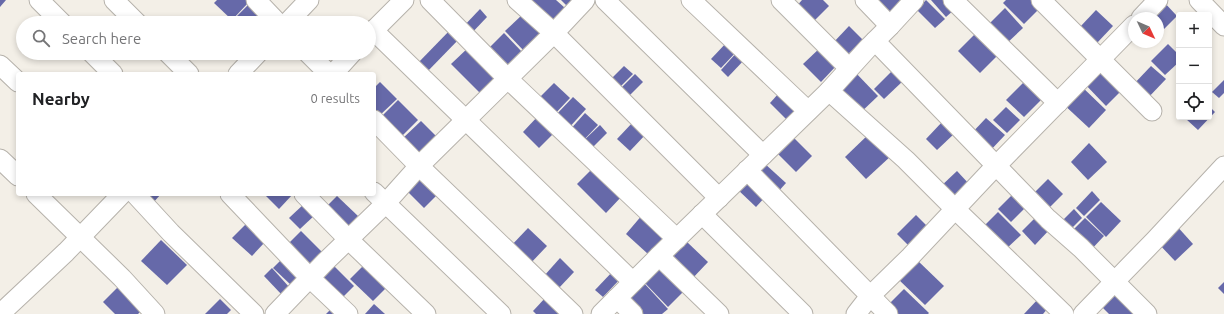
<!DOCTYPE html>
<meta charset="utf-8">
<style>
body{margin:0;font-family:Ubuntu,sans-serif;background:#f6f6f6;color:#202124}
.controls{position:absolute;right:12px;top:12px;display:grid;overflow:hidden;border-radius:4px;box-shadow:0 2px 6px #0003}
.controls button{width:36px;height:36px;display:grid;place-items:center;padding:0;border:0;border-bottom:1px solid #e0e0e0;background:#fff;color:#202124;font:20px sans-serif}
.compass{position:absolute;left:1128px;top:12px;width:36px;height:36px;border-radius:50%;background:#fff;box-shadow:0 2px 6px #0003;rotate:134deg}
.list{margin:0;padding:0;list-style:none}
h2{display:flex;justify-content:space-between;align-items:center;height:52px;margin:0;padding:0 16px;font-size:17px}
h2 small{font-size:13px;font-weight:400;color:#757577}
.icon{flex:none;width:22px;height:22px;fill:none;stroke:currentColor;stroke-width:2;stroke-linecap:round;stroke-linejoin:round}
.map{position:relative;flex:none;width:1224px;height:314px;overflow:hidden}
.search{position:absolute;background:#fff;box-shadow:0 2px 6px #0003;left:16px;top:16px;width:360px;height:44px;display:flex;align-items:center;gap:10px;box-sizing:border-box;padding:0 14px;border-radius:22px;color:#757577;font-size:15px}
.panel{position:absolute;background:#fff;box-shadow:0 2px 6px #0003;left:16px;top:72px;width:360px;height:124px;border-radius:4px}
.map>svg:first-child{display:block}
.building{fill:#6669a9}
.lines{fill:none;stroke-linecap:round;stroke-linejoin:round}
.street-casing{stroke:#b6b2ab;stroke-width:21}
.street{stroke:#fff;stroke-width:19}
</style>
<div class="map">
<svg width="1224" height="314" viewBox="0 0 1224 314">
<rect width="100%" height="100%" fill="#f3efe7"/>
<g class="building">
<polygon points="0,0 6,0 0,7"/>
<polygon points="217,0 247,0 249,2 232,20 214,3"/>
<polygon points="521,0 556,0 565,8 548,26"/>
<polygon points="561,0 577,0 569,8"/>
<polygon points="802,0 823,0 829,6 811,24 795,8"/>
<polygon points="875,0 907,0 889,17"/>
<polygon points="926,0 945,19 935,28 917,10"/>
<polygon points="931,0 948,0 955,9 946,17"/>
<polygon points="1006,0 1035,0 1042,6 1024,24 1003,3"/>
<polygon points="1162,0 1177,16 1164,29 1158,23 1158,18 1152,18"/>
<polygon points="250,3 271,23 237,23 233,20"/>
<polygon points="1005,8 1023,28 1005,45 987,26"/>
<polygon points="480,9 487,17 469,36 462,28"/>
<polygon points="1096,10 1113,26 1097,43 1080,27"/>
<polygon points="523,14 543,34 525,52 505,31"/>
<polygon points="849,26 863,40 846,56 833,43"/>
<polygon points="452,28 461,37 426,73 417,64"/>
<polygon points="978,31 1000,53 980,73 958,51"/>
<polygon points="504,33 523,53 505,71 485,52"/>
<polygon points="728,41 738,50 721,68 711,59"/>
<polygon points="1168,44 1179,55 1179,62 1165,75 1151,61"/>
<polygon points="469,47 497,76 480,93 451,64"/>
<polygon points="821,47 838,64 821,82 803,64"/>
<polygon points="738,51 746,58 728,77 721,70"/>
<polygon points="1099,64 1123,89 1106,106 1082,81"/>
<polygon points="624,66 633,74 615,92 606,84"/>
<polygon points="1151,66 1166,79 1146,100 1132,86"/>
<polygon points="893,70 904,80 884,99 874,89"/>
<polygon points="854,71 878,96 858,115 834,90"/>
<polygon points="635,74 643,82 627,98 619,90"/>
<polygon points="1026,80 1044,97 1024,117 1006,100"/>
<polygon points="1224,80 1224,93 1219,98 1212,92"/>
<polygon points="380,82 397,99 378,117 374,112 374,88"/>
<polygon points="554,83 570,98 552,117 536,101"/>
<polygon points="1079,84 1106,110 1089,128 1061,102"/>
<polygon points="779,93 798,111 788,121 770,103"/>
<polygon points="573,97 586,109 567,130 554,117"/>
<polygon points="398,100 418,120 399,139 379,119"/>
<polygon points="1209,106 1215,112 1198,130 1186,119 1188,117 1209,117"/>
<polygon points="1006,107 1020,120 1007,133 993,120"/>
<polygon points="585,113 598,125 580,144 568,132"/>
<polygon points="539,115 556,131 539,148 523,132"/>
<polygon points="986,118 1005,135 988,153 970,135"/>
<polygon points="421,121 438,138 419,157 401,140"/>
<polygon points="634,121 647,133 630,151 617,139"/>
<polygon points="943,121 955,133 937,150 926,139"/>
<polygon points="600,125 607,133 589,151 581,143"/>
<polygon points="871,132 892,155 866,179 845,157"/>
<polygon points="791,135 812,156 796,172 775,151"/>
<polygon points="1089,143 1107,162 1088,180 1071,162"/>
<polygon points="764,163 786,183 777,193 755,172"/>
<polygon points="594,167 623,195 606,213 577,184"/>
<polygon points="957,171 970,185 952,202 939,188"/>
<polygon points="420,175 439,193 424,208 406,190"/>
<polygon points="747,176 767,195 756,207 736,188"/>
<polygon points="1048,179 1063,194 1047,210 1032,195"/>
<polygon points="1016,191 1029,204 1011,222 998,209"/>
<polygon points="1092,191 1100,200 1084,216 1076,208"/>
<polygon points="142,194 161,194 152,204"/>
<polygon points="264,194 293,194 279,209"/>
<polygon points="337,196 358,216 344,231 322,211"/>
<polygon points="1101,202 1121,221 1106,237 1086,217"/>
<polygon points="305,203 316,214 300,229 289,218"/>
<polygon points="1074,209 1082,218 1067,233 1059,224"/>
<polygon points="998,212 1021,235 1005,250 983,227"/>
<polygon points="643,214 666,235 648,254 626,234"/>
<polygon points="916,215 928,227 909,246 897,234"/>
<polygon points="1038,215 1051,228 1035,245 1022,231"/>
<polygon points="1085,218 1104,236 1089,252 1070,233"/>
<polygon points="246,224 265,242 252,256 232,238"/>
<polygon points="1175,224 1193,244 1175,261 1157,242"/>
<polygon points="528,228 547,246 528,266 509,248"/>
<polygon points="301,231 323,253 306,270 284,248"/>
<polygon points="161,240 187,265 167,285 141,261"/>
<polygon points="686,241 708,262 690,281 668,260"/>
<polygon points="560,258 574,272 558,289 544,276"/>
<polygon points="282,259 300,276 291,285 273,268"/>
<polygon points="916,259 944,286 925,305 897,278"/>
<polygon points="662,262 687,288 668,307 643,281"/>
<polygon points="366,263 388,286 373,301 350,279"/>
<polygon points="332,264 354,286 341,299 319,277"/>
<polygon points="272,268 290,288 282,295 264,276"/>
<polygon points="614,270 622,277 603,297 595,290"/>
<polygon points="643,282 668,309 662,314 639,314 625,299"/>
<polygon points="1224,282 1224,294 1218,288"/>
<polygon points="121,284 145,307 138,314 115,314 103,302"/>
<polygon points="1113,286 1141,314 1109,314 1097,302"/>
<polygon points="904,289 929,313 928,314 893,314 886,307"/>
<polygon points="547,296 564,314 536,314 533,311"/>
<polygon points="1039,298 1049,307 1043,314 1024,314"/>
<polygon points="220,299 231,310 227,314 205,314"/>
<polygon points="374,304 385,314 365,314"/>
<polygon points="334,306 342,314 326,314"/>
</g>
<g class="lines">
<defs>
<g id="street">
<polyline points="39,0 62,23"/>
<polyline points="114,0 137,23"/>
<polyline points="256,0 278,23"/>
<polyline points="430,0 508,79 677,239"/>
<polyline points="517,0 554,33 719,198"/>
<polyline points="605,0 763,155"/>
<polyline points="691,0 808,111"/>
<polyline points="781,0 849,68"/>
<polyline points="865,0 890,26"/>
<polyline points="953,0 1058,103"/>
<polyline points="1041,0 1152,111"/>
<polyline points="1199,0 1224,26"/>
<polyline points="1141,18 1158,0"/>
<polyline points="287,23 309,0"/>
<polyline points="373,30 633,282"/>
<polyline points="369,35 404,0"/>
<polyline points="875,41 1048,219 1081,248 1147,314"/>
<polyline points="92,53 113,74"/>
<polyline points="168,53 189,74"/>
<polyline points="308,53 329,74"/>
<polyline points="0,65 18,82"/>
<polyline points="238,74 258,53"/>
<polyline points="333,74 352,53"/>
<polyline points="829,91 906,160 955,209 1064,314"/>
<polyline points="374,120 419,166 573,314"/>
<polyline points="0,159 18,176"/>
<polyline points="747,170 888,314"/>
<polyline points="374,192 501,314"/>
<polyline points="36,194 122,278 155,314"/>
<polyline points="135,194 171,233 254,314"/>
<polyline points="230,194 310,278 348,314"/>
<polyline points="304,194 348,239 426,314"/>
<polyline points="702,214 803,314"/>
<polyline points="659,256 719,314"/>
<polyline points="617,298 633,314"/>
<polyline points="0,314 66,252 122,194"/>
<polyline points="275,314 325,262 385,204 419,166 554,33 585,0"/>
<polyline points="601,314 659,256 829,91 868,48 890,26 914,0"/>
<polyline points="856,314 870,296 910,257 989,173 1134,25"/>
<polyline points="1083,314 1155,240 1224,166"/>
</g>
</defs>
<use href="#street" class="street-casing"/>
<use href="#street" class="street"/>
</g>
</svg>
<div class="controls">
<button>+</button>
<button>−</button>
<button><svg class="icon" aria-label="locate" viewBox="0 0 24 24"><circle cx="12" cy="12" r="6"/><path d="M12 2v4M12 18v4M2 12h4M18 12h4"/></svg></button>
</div>
<svg class="compass" viewBox="-18 -18 36 36"><path d="M0-13l5 13h-10z" fill="#e53935"/><path d="M0 13l5-13h-10z" fill="#757577"/></svg>
<div class="search"><svg class="icon" aria-label="search" viewBox="0 0 24 24"><circle cx="10" cy="10" r="6"/><path d="M15 15l6 6"/></svg>Search here</div>
<section class="panel">
<h2>Nearby<small>0 results</small></h2>
<ul class="list">
</ul>
</section>
</div>
